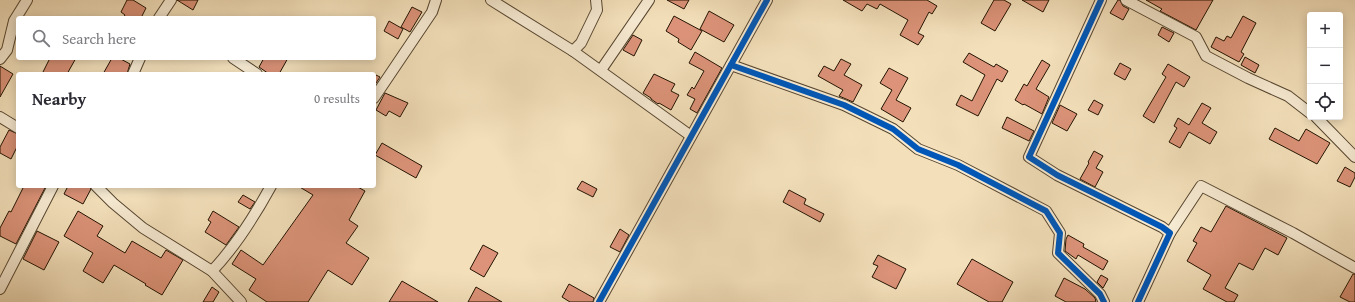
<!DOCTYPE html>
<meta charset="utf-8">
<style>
body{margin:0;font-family:"Gentium Book Plus",serif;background:#f2f2f3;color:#2b2b33}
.controls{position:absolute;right:12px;top:12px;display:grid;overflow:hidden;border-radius:4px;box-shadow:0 2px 10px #0003}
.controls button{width:36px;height:36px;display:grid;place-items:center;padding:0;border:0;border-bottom:1px solid #e1e1e2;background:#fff;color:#2b2b33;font:20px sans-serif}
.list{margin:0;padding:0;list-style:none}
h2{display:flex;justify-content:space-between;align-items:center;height:52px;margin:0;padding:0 16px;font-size:17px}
h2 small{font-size:13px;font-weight:400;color:#7c7c81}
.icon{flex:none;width:22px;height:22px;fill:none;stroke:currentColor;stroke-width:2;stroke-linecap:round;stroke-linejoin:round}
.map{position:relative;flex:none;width:1355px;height:302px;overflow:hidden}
.search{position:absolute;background:#fff;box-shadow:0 2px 10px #0003;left:16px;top:16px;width:360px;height:44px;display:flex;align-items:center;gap:10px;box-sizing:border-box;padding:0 14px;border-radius:4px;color:#7c7c81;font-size:15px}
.panel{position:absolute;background:#fff;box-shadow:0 2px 10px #0003;left:16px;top:72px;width:360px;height:116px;border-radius:4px}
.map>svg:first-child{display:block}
.building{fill:#dc9379;stroke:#231301}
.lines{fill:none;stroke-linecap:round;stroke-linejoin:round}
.minor-casing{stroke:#574630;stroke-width:12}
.minor{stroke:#f7ebd3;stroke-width:10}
.cycleway-casing{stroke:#f7ebd3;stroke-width:8}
.cycleway{stroke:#0057b8;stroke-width:6}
</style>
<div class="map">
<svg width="1355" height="302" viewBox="0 0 1355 302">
<rect width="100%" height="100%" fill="#f3e0bb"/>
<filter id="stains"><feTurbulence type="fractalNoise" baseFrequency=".005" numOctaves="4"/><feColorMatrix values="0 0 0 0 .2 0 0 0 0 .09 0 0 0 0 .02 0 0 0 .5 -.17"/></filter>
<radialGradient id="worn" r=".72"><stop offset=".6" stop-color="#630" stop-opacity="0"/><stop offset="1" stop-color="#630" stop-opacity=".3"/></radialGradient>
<g class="building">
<polygon points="127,0 133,0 146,8 141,18 123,18 125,15 121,12"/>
<polygon points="177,0 198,0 193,10"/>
<polygon points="667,0 689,0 684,9"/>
<polygon points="843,0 927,0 937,6 932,14 929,12 918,33 924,36 918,45 900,35 908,20 880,4 877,9 867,4 862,11"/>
<polygon points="994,0 1004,0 1011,4 995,31 981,23"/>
<polygon points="1022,0 1049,0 1043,12"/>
<polygon points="1118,0 1120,0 1123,6 1129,9 1123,20 1110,13"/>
<polygon points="1146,0 1213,0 1196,30 1160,11 1162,9"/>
<polygon points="412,7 422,12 410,32 401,27"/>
<polygon points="709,11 734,25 724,42 700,29"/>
<polygon points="674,16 702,31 691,50 678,42 679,39 666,31"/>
<polygon points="1243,16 1256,23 1241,52 1244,54 1239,62 1211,47 1216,37 1224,41 1227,36 1231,38"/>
<polygon points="389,21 403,29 398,39 384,31"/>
<polygon points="1162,27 1174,33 1169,42 1158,35"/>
<polygon points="633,35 642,40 634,56 623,50"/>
<polygon points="695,52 722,68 697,113 690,109 695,99 687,95 692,87 694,89 704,71 689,63"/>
<polygon points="969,53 994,67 996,64 1008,71 1002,82 997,79 978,116 956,105 961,95 972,101 985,75 963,62"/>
<polygon points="1245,57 1259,65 1255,73 1241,65"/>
<polygon points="50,58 76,58 67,74 42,74"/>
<polygon points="112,58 119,58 130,64 127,74 103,74"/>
<polygon points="264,58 288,58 279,74 269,74 259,67"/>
<polygon points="841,59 851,64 844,75 862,85 853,102 839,96 843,90 818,76 824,66 834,71"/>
<polygon points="1042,60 1050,65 1036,89 1049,97 1042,114 1024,104 1023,105 1015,100 1024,84 1027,86"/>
<polygon points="1120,63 1131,69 1125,80 1114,74"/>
<polygon points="1168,64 1190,77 1184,87 1176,82 1154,123 1143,116 1166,77 1162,74"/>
<polygon points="0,66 13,74 0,97"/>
<polygon points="889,68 908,78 896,100 911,108 903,122 881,109 892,90 880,83"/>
<polygon points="654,74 675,84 671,91 679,95 671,110 659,103 658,104 651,99 651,98 643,93"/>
<polygon points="376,75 380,77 374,86 374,80"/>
<polygon points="385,93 408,103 400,117 389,111 386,116 376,110"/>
<polygon points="1094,100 1103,105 1098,115 1088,110"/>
<polygon points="1202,103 1211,108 1202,123 1217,132 1210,144 1189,132 1180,148 1169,142 1177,128 1174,126 1178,118 1189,125"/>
<polygon points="1060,105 1077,114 1067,131 1052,123"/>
<polygon points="1007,117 1034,131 1029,141 1002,128"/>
<polygon points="1275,128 1299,141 1306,129 1330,143 1317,164 1269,139"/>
<polygon points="9,130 18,134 18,145 11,159 0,153 0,147"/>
<polygon points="382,143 422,166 416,178 375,155"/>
<polygon points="1094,151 1103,156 1096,168 1103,172 1095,187 1080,179 1089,163 1088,162"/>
<polygon points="1345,167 1355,173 1355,177 1350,187 1337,181"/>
<polygon points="582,181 597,189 593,197 577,189"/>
<polygon points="24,186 41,186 45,188 16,244 0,236 0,228 9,211 11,212"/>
<polygon points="68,186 90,186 91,189 83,204 64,194"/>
<polygon points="298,186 356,186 365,191 349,220 358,226 346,243 369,258 352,285 328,270 308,302 267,302 249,290 256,279 232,264 241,250 263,265 313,195"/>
<polygon points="789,190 806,199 804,204 824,214 820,222 783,202"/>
<polygon points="243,195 255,202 250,209 238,202"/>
<polygon points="1226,206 1287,238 1278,255 1265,248 1253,270 1239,263 1225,288 1238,295 1234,302 1227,302 1203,289 1211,275 1187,261 1197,243 1193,241 1201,227 1211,232"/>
<polygon points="78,211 103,226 97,236 125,253 132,241 161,258 166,250 183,260 162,295 145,285 146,284 114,265 103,283 83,271 93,253 64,236"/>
<polygon points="213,211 239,227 226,245 205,232 211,222 208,220"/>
<polygon points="620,229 629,235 620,252 610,247"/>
<polygon points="37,231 59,242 44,270 23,259"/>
<polygon points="1068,235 1084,244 1083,247 1108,261 1103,270 1078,255 1076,259 1065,251 1066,239"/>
<polygon points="483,245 498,253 484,277 470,269"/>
<polygon points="878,255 906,269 896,289 872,277 878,266 873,264"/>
<polygon points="972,259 1013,282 1002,302 989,302 957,284"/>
<polygon points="1353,274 1355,274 1355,302 1350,302 1340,297"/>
<polygon points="1101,275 1108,279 1103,288 1097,282"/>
<polygon points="1064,278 1085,289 1095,298 1096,302 1066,302 1055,296"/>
<polygon points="402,281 438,302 389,302"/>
<polygon points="569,284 594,298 593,302 570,302 562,297"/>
<polygon points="212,287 219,292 213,302 203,302"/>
<polygon points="476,287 502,302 468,302"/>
</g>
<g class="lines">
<defs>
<g id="minor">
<polyline points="491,0 573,51 691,136"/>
<polyline points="1101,0 1029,157 1057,175 1162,227 1170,233 1138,302"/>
<polyline points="1126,0 1196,37 1206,56 1248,78 1288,96 1310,113"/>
<polyline points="159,18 171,0"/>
<polyline points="573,51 581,43 597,10 596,0"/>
<polyline points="233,58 257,74"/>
<polyline points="0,59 7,50 14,21 27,0"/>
<polyline points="731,65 844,105 893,129 918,149 958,165 1046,211 1060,233 1058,253 1100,294 1104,302"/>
<polyline points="601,70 649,0"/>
<polyline points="133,74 140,58"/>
<polyline points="374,98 432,12 436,0"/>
<polyline points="0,117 18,128"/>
<polyline points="1316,117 1355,157"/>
<polyline points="96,186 113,203 143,228 212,271 241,302"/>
<polyline points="1170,233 1201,186 1293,233 1355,268"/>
<path d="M212,271C236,246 254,217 271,186"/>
<polyline points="0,289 53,186"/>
<polyline points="599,302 767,0"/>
</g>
</defs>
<use href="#minor" class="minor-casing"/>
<use href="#minor" class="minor"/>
<defs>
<g id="cycleway">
<polyline points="1101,0 1029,157 1057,175 1162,227 1170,233 1138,302"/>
<polyline points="731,65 844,105 893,129 918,149 958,165 1046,211 1060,233 1058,253 1100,294 1104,302"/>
<polyline points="599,302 767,0"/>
</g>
</defs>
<use href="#cycleway" class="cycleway-casing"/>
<use href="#cycleway" class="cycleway"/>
</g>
<rect width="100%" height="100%" filter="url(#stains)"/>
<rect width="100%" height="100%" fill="url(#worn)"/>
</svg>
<div class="controls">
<button>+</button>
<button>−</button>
<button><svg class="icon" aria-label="locate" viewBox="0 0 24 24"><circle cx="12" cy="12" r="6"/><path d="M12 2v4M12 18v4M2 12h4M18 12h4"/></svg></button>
</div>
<div class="search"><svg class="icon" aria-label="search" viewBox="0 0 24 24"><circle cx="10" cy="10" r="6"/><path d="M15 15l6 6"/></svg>Search here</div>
<section class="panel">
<h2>Nearby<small>0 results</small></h2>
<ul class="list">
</ul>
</section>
</div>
